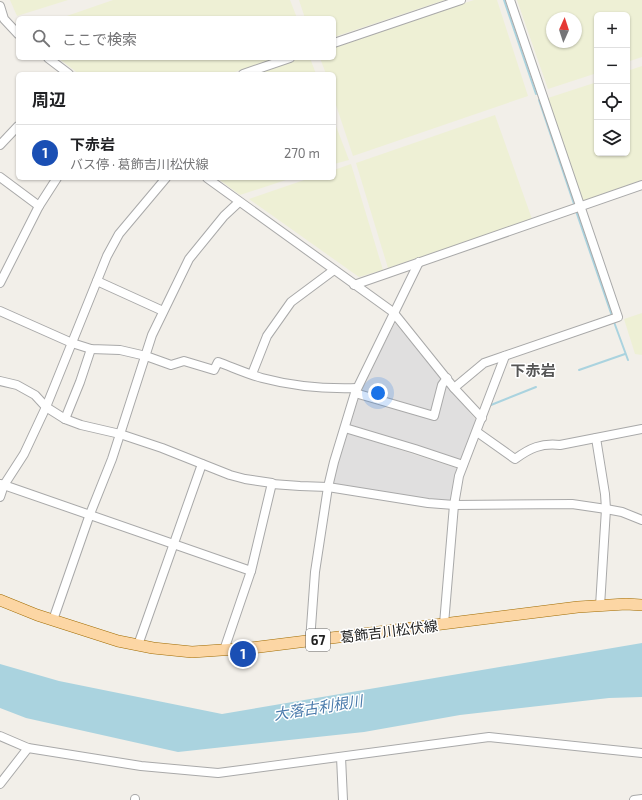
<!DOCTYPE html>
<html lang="ja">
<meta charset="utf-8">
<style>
body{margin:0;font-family:"Exo 2","Noto Sans JP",sans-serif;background:#f6f6f6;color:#202124}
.controls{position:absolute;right:12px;top:12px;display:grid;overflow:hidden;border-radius:6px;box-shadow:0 1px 3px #0004}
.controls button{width:36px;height:36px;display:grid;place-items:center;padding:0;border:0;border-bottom:1px solid #e0e0e0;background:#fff;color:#202124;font:20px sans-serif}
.compass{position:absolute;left:546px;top:12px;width:36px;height:36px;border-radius:50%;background:#fff;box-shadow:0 1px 3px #0004;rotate:3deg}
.you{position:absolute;left:378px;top:393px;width:14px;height:14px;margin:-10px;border:3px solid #fff;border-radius:50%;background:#1a73e8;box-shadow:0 0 0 6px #1a73e833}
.badge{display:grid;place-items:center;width:26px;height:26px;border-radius:50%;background:#d40000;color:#fff;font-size:13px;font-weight:700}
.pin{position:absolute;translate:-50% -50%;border:2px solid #fff;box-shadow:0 1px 4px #0006}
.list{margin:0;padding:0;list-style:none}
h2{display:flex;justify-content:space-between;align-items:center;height:52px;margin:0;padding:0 16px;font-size:17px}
h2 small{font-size:13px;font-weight:400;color:#757577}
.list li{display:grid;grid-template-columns:26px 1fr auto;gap:12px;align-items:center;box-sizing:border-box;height:56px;padding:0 16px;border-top:1px solid #e0e0e0}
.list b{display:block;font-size:15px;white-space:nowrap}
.list p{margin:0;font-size:13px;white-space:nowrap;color:#757577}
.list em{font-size:13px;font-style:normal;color:#757577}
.icon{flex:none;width:22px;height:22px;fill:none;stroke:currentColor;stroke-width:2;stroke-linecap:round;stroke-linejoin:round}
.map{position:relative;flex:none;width:642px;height:800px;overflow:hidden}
.search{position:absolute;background:#fff;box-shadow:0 1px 3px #0004;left:16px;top:16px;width:320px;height:44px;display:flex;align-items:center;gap:10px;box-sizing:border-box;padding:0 14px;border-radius:6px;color:#757577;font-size:15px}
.panel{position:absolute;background:#fff;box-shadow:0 1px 3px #0004;left:16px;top:72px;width:320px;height:108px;border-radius:6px}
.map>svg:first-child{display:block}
.residential{fill:#e0dfdf}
.farmland{fill:#eef0d5;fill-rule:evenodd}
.water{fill:#aad3df}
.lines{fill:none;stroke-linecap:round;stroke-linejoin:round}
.stream{stroke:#aad3df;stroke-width:2}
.minor-casing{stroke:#a9a9a9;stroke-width:10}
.major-casing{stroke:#a06b00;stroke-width:12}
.minor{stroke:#fff;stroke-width:8}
.major{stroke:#fcd6a4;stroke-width:11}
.labels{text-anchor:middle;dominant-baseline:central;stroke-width:3;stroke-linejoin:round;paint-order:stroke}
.shield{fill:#fff;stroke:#646464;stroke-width:1}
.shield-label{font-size:13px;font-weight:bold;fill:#222}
.street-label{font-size:14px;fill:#222;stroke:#fff}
.neighbourhood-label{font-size:15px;font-weight:bold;fill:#555;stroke:#fff}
.water-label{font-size:15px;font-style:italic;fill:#4a7aab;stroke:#fff}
</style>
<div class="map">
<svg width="642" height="800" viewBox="0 0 642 800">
<rect width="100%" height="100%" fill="#f2efe9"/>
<g class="residential">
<polygon points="395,323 476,420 461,460 348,425 359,391"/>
<polygon points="345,432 459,469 450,501 393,494 332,483"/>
</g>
<g class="farmland">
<polygon points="10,0 68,0 17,16"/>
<polygon points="113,0 290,0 297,18 61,18"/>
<polygon points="299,0 445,0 334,37 334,18 305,18"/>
<polygon points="474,0 497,0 528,96 353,156 334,99 334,74 326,74 320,58 334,58 334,46"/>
<path d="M517,0H642V57L627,62V15H597V73L548,89ZM552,18H576V42H552Z"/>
<polygon points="58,58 277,58 229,74 79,74"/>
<polygon points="301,58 310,58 316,74 255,74"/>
<polygon points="642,66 642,180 582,201 548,98 597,82 597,153 627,153 627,71"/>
<polygon points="495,115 532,219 388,268 356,163"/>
<polygon points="334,121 349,160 334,164"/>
<polygon points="351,164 383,270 359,277 249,199 310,178 334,178 334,170"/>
<polygon points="217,178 292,178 240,195"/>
<polygon points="642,313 642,355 635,354 624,319"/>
</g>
<polygon class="water" points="642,643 642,697 609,698 460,715 364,732 178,752 26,718 0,708 0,664 59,681 222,714"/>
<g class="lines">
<g class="stream">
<polyline points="504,0 536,94"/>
<polyline points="539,100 574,204"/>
<polyline points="576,211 612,316"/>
<polyline points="614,322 628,360"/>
<polyline points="579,370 625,354"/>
<polyline points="491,405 536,387"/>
</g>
<defs>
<g id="minor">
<polyline points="0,6 4,19 18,34"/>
<polyline points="334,43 461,0"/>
<polyline points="48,58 69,74"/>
<polyline points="243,74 290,58"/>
<polyline points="0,145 18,126"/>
<polyline points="0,177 39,206"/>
<polyline points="207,178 393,312 454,388 482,418"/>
<polyline points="97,281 163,311"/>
<polyline points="0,283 39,206 57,178"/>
<polyline points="354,285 642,185"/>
<path d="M0,311L72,343L91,349L120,350L146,356L171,365L184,361L214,370L218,362C232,367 247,374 262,378C292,386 326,389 357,388"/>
<polyline points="252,374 267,336 291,302 334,270"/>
<polyline points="0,381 17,385 35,395 46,407 65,419 81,425 120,434 162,448 230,475 245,479 272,483 251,571 224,650"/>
<polyline points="454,388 484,363 618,317 510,0"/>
<polyline points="355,393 434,416 442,385 447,378"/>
<polyline points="65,419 80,382 91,349"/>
<polyline points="345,428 415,449 463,465"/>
<path d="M477,432L515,459C530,448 541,443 560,445L642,429"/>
<polyline points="596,438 605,494 606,509 600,606"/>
<polyline points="1,484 251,571"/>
<polyline points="272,484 300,486 328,487 428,503 454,505 572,504 606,509 622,512 642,520"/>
<polyline points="0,497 4,485 24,454 46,407 107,256 119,234 166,178"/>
<polyline points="53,620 90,514 112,459 152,335 189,259 224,216 239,202"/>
<polyline points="444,624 454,505 459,476 505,356"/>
<polyline points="310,641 315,572 328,487 334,462 355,393 419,262"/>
<polyline points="138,645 202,464"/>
<polyline points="0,736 28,748 141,766 218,773 489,737 642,753"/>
<polyline points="341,757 343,800"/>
<polyline points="0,784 28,748"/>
<polyline points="135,799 135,800"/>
<polyline points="634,800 642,799"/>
</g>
<polyline id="major" points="0,600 37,615 118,641 153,648 192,652 251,648 578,607 626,604 642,605"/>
</defs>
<use href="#minor" class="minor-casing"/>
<use href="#major" class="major-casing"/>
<use href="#minor" class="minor"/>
<use href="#major" class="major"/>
</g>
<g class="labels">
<rect class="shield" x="306" y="629" width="24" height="22" rx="3"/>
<g class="shield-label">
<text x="318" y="640">67</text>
</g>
<g class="street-label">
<text transform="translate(389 631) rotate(-7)">葛飾吉川松伏線</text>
</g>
<g class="neighbourhood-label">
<text x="533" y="370">下赤岩</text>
</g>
<g class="water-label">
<text transform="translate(318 707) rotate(-9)">大落古利根川</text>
</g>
</g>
</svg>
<div class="controls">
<button>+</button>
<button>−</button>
<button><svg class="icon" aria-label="locate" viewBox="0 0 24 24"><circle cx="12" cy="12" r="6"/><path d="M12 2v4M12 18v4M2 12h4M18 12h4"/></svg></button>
<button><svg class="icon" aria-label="layers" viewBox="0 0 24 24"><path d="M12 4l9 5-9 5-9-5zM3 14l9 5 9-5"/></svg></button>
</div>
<svg class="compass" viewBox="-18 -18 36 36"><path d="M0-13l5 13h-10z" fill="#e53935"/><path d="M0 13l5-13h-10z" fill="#757577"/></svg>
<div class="you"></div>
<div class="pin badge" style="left:243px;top:654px;background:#1a4fb4">1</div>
<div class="search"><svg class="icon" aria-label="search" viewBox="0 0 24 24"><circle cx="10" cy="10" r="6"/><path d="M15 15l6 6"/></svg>ここで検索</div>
<section class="panel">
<h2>周辺<small></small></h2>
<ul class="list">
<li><span class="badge" style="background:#1a4fb4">1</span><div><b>下赤岩</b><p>バス停 · 葛飾吉川松伏線</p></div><em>270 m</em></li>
</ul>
</section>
</div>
